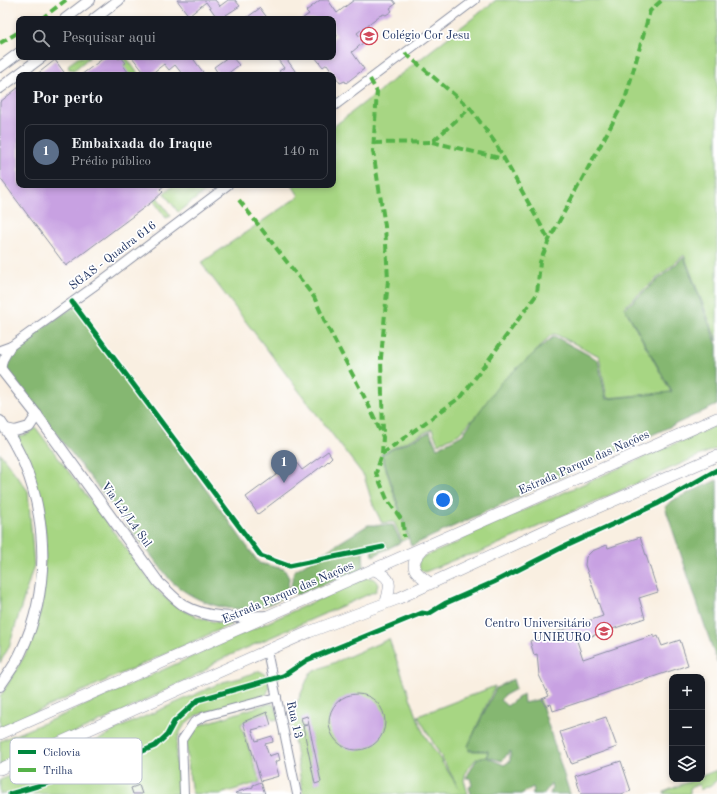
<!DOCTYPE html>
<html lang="pt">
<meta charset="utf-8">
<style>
body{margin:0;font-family:"Old Standard TT",serif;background:#20242c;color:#f1f3f6}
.controls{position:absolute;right:12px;bottom:12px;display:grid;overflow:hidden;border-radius:8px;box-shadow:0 2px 6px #0003}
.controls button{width:36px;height:36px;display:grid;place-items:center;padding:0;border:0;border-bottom:1px solid #363941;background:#171b24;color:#f1f3f6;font:20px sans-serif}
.you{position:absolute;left:443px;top:500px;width:14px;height:14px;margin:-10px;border:3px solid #fff;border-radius:50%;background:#1a73e8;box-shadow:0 0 0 6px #1a73e833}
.badge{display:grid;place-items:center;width:26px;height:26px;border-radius:50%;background:#d1495b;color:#fff;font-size:13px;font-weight:700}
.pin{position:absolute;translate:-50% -33px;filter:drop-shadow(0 1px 2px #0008)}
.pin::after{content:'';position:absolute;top:21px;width:14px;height:12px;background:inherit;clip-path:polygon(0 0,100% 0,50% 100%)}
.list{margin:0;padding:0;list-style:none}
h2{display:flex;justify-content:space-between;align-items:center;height:52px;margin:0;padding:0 16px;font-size:17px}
h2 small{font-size:13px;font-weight:400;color:#9ea1a6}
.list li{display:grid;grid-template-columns:26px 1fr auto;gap:12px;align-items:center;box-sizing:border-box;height:56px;margin:0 8px 8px;padding:0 8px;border:1px solid #363941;border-radius:8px}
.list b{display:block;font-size:15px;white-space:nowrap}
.list p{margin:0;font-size:13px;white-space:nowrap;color:#9ea1a6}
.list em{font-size:13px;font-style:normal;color:#9ea1a6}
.icon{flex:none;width:22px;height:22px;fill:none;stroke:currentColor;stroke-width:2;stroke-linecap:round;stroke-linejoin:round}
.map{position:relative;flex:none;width:717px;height:794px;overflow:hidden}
.search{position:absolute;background:#171b24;box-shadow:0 2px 6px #0003;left:16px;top:16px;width:320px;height:44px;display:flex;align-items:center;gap:10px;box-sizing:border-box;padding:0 14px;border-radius:8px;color:#9ea1a6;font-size:15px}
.panel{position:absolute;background:#171b24;box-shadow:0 2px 6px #0003;left:16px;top:72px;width:320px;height:116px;border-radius:8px}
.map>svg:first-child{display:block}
.green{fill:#a7d683;stroke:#618270}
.forest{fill:#85b771;stroke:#507368}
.building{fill:#c8a1e2}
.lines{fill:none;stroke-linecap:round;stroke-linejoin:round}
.minor-casing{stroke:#8a8fa0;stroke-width:10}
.major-casing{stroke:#8a8fa0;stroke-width:12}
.highway-casing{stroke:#8a8fa0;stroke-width:12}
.minor{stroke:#fff;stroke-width:8}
.major{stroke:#fff;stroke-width:10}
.highway{stroke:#fff;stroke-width:11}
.quiet{stroke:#55b248;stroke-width:4;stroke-dasharray:8 4;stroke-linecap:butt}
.cycleway-casing{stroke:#fff;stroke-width:8}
.cycleway{stroke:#00873e;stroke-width:5}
.labels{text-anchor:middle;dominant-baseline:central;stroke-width:3.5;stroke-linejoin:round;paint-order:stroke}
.poi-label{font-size:12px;fill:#1b2f5e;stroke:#fff;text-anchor:start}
.street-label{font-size:12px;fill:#1b2f5e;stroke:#fff}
.key{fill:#fff;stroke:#bbc1cf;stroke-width:1}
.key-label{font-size:11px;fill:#1b2f5e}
</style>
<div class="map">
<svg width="717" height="794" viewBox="0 0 717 794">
<rect width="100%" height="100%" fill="#fff"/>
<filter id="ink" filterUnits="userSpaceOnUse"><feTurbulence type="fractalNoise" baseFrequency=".025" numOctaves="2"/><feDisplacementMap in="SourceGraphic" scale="8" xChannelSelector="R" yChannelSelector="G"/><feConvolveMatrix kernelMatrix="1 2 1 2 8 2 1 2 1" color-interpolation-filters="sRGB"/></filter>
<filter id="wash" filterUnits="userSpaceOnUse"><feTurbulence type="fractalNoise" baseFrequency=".012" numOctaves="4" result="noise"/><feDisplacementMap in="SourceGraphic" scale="16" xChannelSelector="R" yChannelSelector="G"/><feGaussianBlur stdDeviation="0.9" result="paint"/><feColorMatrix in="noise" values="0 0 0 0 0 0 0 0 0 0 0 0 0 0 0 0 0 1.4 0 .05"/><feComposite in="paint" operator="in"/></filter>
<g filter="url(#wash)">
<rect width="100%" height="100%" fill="#f9efe1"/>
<g class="green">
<polygon points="496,0 717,0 717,341 684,255 624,307 671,392 607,398 599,356 555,334 551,335 459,434 438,444 432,429 381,454 408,538 402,541 394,522 382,523 373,505 364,476 201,263 299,196 292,185 333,185 333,127"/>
<polygon points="79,57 90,57 74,70 69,69 68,65"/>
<polygon points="121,57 126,57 139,75 129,75 117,59"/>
<polygon points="174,185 214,185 178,212 164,193"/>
<polygon points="157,197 171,216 166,218 153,200"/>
<polygon points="717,425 717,448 478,553 461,557 425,572 420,570 418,562 421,558 457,543 472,533"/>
<path d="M36,428L158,591C179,612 203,622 232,624L0,728V697L26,653L41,609L43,596L46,539L42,509L14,438L28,434Z"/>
<polygon points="0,453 28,491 34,565 9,647 0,663"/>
<path d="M366,578C372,577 376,579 378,585L376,591L217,661L204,671L122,712L0,766V741L63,715Z"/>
<polygon points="389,639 419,722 424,734 460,790 418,716 495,686 468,746 469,751 488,751 486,757 476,759 466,771 464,780 468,794 303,794 291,722 296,720 294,710 310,673"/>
<path d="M258,671C269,672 272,687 266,695L197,715C167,731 177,766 180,794H0V780L107,736L112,731L223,682L240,678Z"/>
<polygon points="266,704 273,704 281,719 272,720 270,713 241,724 260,782 220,794 192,794 185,740 191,728"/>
<polygon points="717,770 717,780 711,785 700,790 699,784 690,788 690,793 688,794 665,794 664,792 695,779 702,779 702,776"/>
</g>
<g class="forest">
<polygon points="684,257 717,345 717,405 411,546 382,454 430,432 437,448 462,435 501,382 554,336 598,360 606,399 672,392 625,308"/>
<path d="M80,302L89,327L259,563L284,569L289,578L287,596C279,599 271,604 264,606C230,615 196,603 171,581L5,368L15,347Z"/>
<polygon points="717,480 717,662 665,507 671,501"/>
<polygon points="368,525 393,525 401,542 373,556 371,547 363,551 364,569 297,595 290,591 294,571"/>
<polygon points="513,679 516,689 505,695 500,700 507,706 523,694 524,703 540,699 570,794 550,794 552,788 551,783 544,794 532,794 534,791 533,787 521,794 471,794 469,787 472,785 470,778 466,778 477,759 486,757 504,765 510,761 510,751 502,761 487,757 488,751 469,750 468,746 496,688"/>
</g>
<g id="blocks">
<g class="building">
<polygon points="177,0 215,0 220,6 228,0 235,0 240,6 226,15 229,19 218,19 206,2 189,16"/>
<polygon points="320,0 328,0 337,13 354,0 393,0 396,4 390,8 392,11 386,15 384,14 379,16 357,33 364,42 352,52 364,69 346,83 345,81 340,83 327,64 323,67 315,57 333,57 333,38 337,36 333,31 333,19 302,19 309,14 306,11"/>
<polygon points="260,8 268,19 245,19 256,11"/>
<polygon points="105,57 117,57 119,59 121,57 126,63 123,65 130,75 81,75"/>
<polygon points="132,57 192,57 205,75 183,75 175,65 169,70 164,64 150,75 146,75"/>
<polygon points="228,57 232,57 239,65 226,75 219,75 214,67"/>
<polygon points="276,57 285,57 298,75 282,75 279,71 284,68"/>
<polygon points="55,60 66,75 36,75"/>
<polygon points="19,87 19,185 165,185 160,189 163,192 153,201 66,266 0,178 0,102"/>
<polygon points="328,451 332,457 326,463 258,514 246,497 295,461 302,470"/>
<polygon points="640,537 658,592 639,598 645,618 577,641 583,659 654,635 654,638 658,636 662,646 680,640 688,665 553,711 551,704 545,706 542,699 549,696 539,675 537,654 534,655 530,641 603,616 585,565 586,557 592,551 607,545 608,548"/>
<circle cx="357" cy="722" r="28"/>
<polygon points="267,712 271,725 252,730 256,741 272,736 273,742 265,744 269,756 278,753 280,760 275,762 279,776 261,781 243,722"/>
<polygon points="307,716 321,782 315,784 303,726 308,725 303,725 301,718"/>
<polygon points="606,717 617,747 571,763 560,732"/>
<polygon points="621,761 631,791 621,794 581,794 575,776"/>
<polygon points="261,782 265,794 236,794 235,793 253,787 253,785"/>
<polygon points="139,785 142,794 133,794 131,788"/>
</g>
</g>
</g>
<g filter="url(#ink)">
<use href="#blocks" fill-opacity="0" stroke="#8a8fa0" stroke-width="1"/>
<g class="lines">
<defs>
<g id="minor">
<polyline points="333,107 475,0"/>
<polyline points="0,350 11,346 93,287 228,185"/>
<polyline points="1,370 3,360 11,346"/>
<polyline points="267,651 297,794"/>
<polyline points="184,794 182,740 194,722 205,716 277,697"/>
</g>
<g id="major">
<polyline points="65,19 90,0"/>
<polyline points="94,19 119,0"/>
<polyline points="0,67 19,53"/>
<polyline points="0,88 42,57"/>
<path d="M0,368L37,415L159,583C167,590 175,600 185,606C209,620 240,617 267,616"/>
<path d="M0,421C47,486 56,579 21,652C16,664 7,675 0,686"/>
<polyline points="6,429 15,431 29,427 37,415"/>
</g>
<g id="highway">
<path d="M422,550C407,566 415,573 430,583"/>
<path d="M374,570C393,578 391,584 386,602"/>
<polyline points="0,734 717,418"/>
<polyline points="0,769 309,632 397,599 557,525 717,456"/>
</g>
</defs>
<use href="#minor" class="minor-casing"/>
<use href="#major" class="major-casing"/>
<use href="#highway" class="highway-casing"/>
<use href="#minor" class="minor"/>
<use href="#major" class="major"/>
<use href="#highway" class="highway"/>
<g class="quiet">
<polyline points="41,19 66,0"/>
<polyline points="0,43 19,32"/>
<polyline points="405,53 470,108 496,144 549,240"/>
<polyline points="370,79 377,92 373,151 385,226 388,280 381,358 383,433"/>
<polyline points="432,142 504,159"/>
<polyline points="374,143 432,142 470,108"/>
<polyline points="239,200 314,297 326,324 368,404 383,437 382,454 376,473 387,499 403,522 404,537"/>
<polyline points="382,454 462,396 537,294 540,262 549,240 625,100 650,11 662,0"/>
</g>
<defs>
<g id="cycleway">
<polyline points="72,302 261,556 289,566 383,547"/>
<polyline points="10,794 112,764 155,746 167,735 174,722 198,700 283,676 307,660 422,613 428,614 446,603 494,582 563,547 657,504 717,470"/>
</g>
</defs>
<use href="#cycleway" class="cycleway-casing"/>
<use href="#cycleway" class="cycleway"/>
</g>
</g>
<defs>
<symbol id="university-ring" viewBox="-11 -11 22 22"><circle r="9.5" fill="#fff" stroke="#d1495b" stroke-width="1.5"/><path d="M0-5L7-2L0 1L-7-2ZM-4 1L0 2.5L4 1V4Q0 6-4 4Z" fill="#d1495b"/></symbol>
</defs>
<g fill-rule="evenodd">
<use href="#university-ring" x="359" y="26" width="20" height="20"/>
<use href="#university-ring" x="594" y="621" width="20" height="20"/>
</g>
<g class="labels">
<g class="poi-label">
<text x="382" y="36">Colégio Cor Jesu</text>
<text x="591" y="624" text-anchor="end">Centro Universitário<tspan x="591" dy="14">UNIEURO</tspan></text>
</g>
<g class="street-label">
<text transform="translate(113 256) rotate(-37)">SGAS - Quadra 616</text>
<text transform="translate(584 463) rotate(-24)">Estrada Parque das Nações</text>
<text transform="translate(126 515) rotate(54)">Via L2/L4 Sul</text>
<text transform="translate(288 593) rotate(-23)">Estrada Parque das Nações</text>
<text transform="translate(294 720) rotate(77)">Rua 13</text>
</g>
</g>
<rect x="10" y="738" width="132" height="46" rx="6" class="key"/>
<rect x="18" y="750" width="18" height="4" fill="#00873e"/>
<rect x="18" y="768" width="18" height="4" fill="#55b248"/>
<g class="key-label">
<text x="43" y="756">Ciclovia</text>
<text x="43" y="774">Trilha</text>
</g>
</svg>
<div class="controls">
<button>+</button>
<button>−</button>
<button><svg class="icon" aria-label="layers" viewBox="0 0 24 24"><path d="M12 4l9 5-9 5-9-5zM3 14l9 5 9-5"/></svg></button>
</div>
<div class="you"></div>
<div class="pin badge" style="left:284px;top:483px;background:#5c6f8a">1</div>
<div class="search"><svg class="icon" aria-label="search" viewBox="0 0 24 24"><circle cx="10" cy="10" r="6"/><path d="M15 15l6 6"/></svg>Pesquisar aqui</div>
<section class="panel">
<h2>Por perto<small></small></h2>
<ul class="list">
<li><span class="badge" style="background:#5c6f8a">1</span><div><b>Embaixada do Iraque</b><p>Prédio público</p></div><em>140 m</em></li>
</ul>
</section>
</div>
